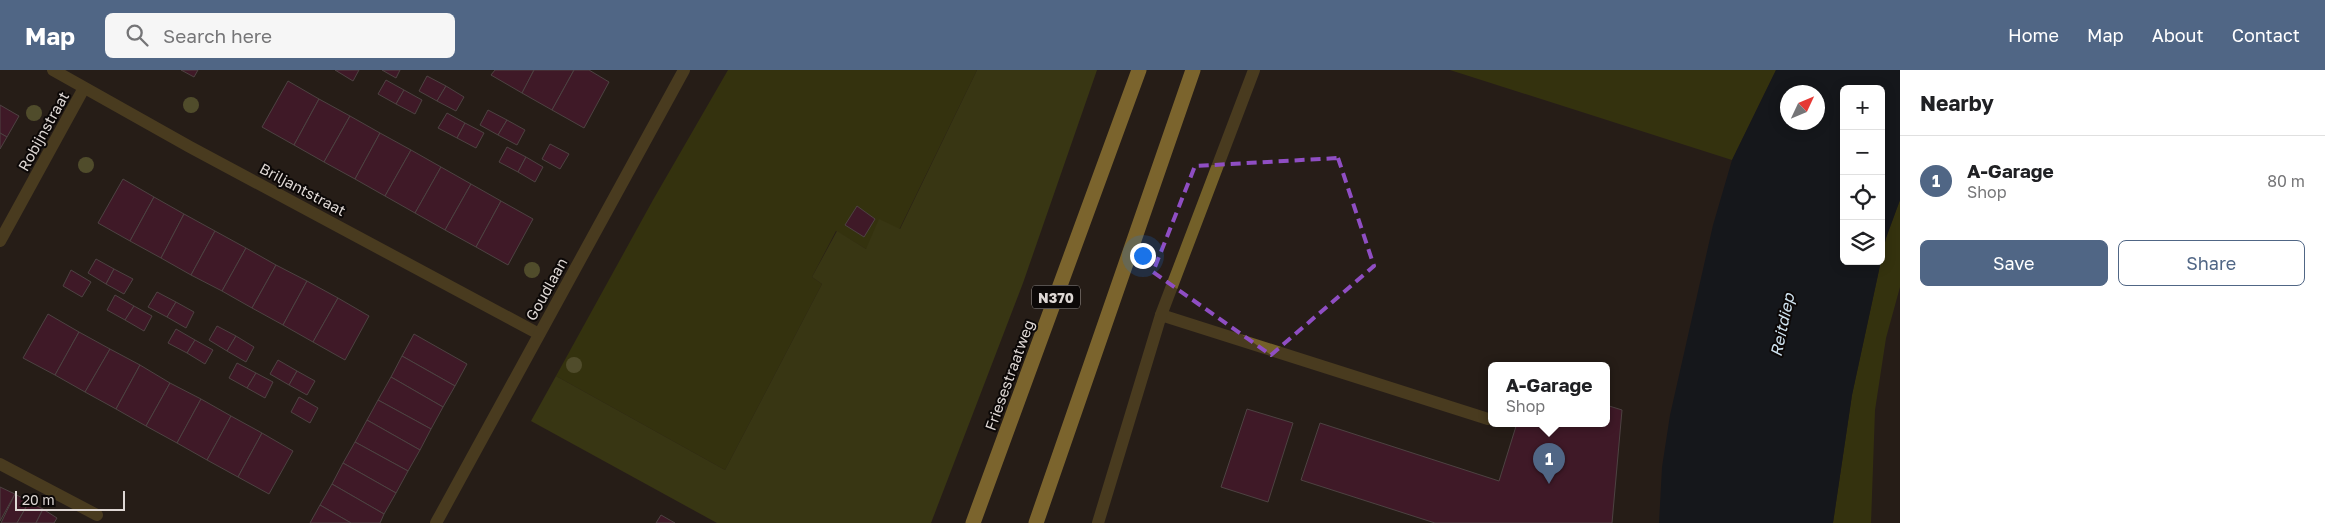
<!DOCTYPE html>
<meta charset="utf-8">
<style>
body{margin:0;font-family:"Golos Text",sans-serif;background:#f6f6f6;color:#202124}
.controls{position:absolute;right:15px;top:15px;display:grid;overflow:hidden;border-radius:8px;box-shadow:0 2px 12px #0003}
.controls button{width:45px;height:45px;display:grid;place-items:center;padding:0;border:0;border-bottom:1px solid #e0e0e0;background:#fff;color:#202124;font:25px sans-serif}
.compass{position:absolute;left:1780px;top:15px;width:45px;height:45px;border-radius:50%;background:#fff;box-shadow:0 2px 12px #0003;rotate:46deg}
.scale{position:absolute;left:15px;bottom:12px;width:110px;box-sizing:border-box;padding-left:5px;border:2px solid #ded7d4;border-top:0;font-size:14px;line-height:18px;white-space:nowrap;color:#ded7d4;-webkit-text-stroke:4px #0c0807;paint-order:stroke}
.you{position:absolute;left:1142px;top:185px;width:18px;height:18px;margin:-12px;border:4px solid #fff;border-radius:50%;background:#1a73e8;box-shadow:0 0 0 8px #1a73e833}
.badge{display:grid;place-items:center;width:32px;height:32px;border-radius:50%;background:#506685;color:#fff;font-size:16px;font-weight:700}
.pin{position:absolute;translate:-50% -41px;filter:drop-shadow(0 1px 2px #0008)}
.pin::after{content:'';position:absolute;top:26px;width:18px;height:15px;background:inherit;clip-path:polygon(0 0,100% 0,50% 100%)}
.popup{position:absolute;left:1488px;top:292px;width:122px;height:65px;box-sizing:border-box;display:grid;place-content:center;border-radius:8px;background:#fff;filter:drop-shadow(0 1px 4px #0005);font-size:16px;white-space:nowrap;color:#757577}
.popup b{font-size:19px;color:#202124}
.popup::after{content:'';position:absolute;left:50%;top:100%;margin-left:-10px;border:10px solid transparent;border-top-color:#fff}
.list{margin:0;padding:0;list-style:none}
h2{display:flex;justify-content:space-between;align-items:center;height:65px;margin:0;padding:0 20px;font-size:21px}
h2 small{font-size:16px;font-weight:400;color:#757577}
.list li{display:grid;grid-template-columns:32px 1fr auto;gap:15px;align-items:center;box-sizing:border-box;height:90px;padding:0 20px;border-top:1px solid #e0e0e0}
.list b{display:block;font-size:19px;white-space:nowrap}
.list p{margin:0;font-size:16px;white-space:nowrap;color:#757577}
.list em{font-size:16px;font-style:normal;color:#757577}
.actions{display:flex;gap:10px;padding:15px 20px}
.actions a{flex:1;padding:11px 0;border:1px solid #506685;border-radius:8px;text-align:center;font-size:18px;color:#506685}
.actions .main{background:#506685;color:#fff}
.icon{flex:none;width:28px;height:28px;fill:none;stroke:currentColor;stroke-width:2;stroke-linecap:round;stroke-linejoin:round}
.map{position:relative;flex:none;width:1900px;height:453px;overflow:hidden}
header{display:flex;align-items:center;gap:30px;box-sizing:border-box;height:70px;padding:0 25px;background:#506685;color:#fff}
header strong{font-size:24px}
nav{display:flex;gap:28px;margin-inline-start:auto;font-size:18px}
.search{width:350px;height:45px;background:#f6f6f6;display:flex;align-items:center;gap:12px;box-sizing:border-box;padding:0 18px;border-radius:8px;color:#757577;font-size:19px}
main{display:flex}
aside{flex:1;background:#fff}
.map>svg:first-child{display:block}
.green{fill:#464c04}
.forest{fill:#4e540e}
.water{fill:#00101f;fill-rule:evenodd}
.building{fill:#5e153b;stroke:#7c6f74}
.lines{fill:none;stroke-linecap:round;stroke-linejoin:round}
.minor{stroke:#736029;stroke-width:12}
.highway{stroke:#e2bb48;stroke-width:15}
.tree{fill:#838644}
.marked{fill:none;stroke:#8f4ec3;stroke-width:4;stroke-dasharray:10 6;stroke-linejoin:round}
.labels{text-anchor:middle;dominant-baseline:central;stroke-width:4;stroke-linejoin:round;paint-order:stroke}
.shield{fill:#0c0807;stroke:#9f9996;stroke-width:1}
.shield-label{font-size:14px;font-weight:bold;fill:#ded7d4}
.street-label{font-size:15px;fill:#ded7d4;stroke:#0c0807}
.water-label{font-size:16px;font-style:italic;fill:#d0e4f1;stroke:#0c0807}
</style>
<header>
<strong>Map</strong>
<div class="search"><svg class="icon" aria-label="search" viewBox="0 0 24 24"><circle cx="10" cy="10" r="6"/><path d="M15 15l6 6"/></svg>Search here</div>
<nav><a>Home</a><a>Map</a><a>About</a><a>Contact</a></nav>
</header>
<main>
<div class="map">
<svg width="1900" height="453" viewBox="0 0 1900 453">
<rect width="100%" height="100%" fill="#271d18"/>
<g class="green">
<polygon points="728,0 977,0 899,160 866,179 836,161 812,207 822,214 725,400 556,306 653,130"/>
<polygon points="1450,0 1776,0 1732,90"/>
<polygon points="1900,130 1900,217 1886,268 1875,340 1871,453 1833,453 1852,325 1886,168"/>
</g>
<polygon class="forest" points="977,0 1097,0 1023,213 931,453 717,453 531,351 556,306 725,400 822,214 812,207 837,161 866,179 879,149 900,159"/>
<path class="water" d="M1776,0H1900V130L1886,168L1881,189V19H1844V191H1881L1852,325L1833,453H1659L1662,397L1670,345L1713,155L1732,90ZM1788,22H1818V52H1788Z"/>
<g class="building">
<polygon points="181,0 198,0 194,7"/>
<polygon points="335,0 359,0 353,11"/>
<polygon points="382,0 400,0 396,8"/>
<polygon points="495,0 534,0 522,23 491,5"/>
<polygon points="534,0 574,0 552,40 522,23"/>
<polygon points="574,0 589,0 609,12 584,58 552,40"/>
<polygon points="427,6 446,16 437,31 419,21"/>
<polygon points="386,10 404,20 396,34 378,24"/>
<polygon points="288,11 319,29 294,75 262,57"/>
<polygon points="446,16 464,27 456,41 437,31"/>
<polygon points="404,20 422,30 415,44 396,34"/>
<polygon points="319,29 350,46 324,92 294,75"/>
<polygon points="0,35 19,46 7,67 0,63"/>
<polygon points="488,40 507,50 498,65 480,55"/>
<polygon points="447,43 465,53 457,68 438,58"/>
<polygon points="350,46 380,63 355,109 324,92"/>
<polygon points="507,50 525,60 517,75 498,65"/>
<polygon points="465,53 484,63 476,78 457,68"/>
<polygon points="0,63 7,67 0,79"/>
<polygon points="380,63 411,80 385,126 355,109"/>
<polygon points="550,74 569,84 560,99 542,89"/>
<polygon points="507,77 526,87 518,102 499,92"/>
<polygon points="411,80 441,97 415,143 385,126"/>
<polygon points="526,87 543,97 535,112 518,102"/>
<polygon points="441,97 471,114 445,160 415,143"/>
<polygon points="123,109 154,127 130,171 98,153"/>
<polygon points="471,114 501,131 476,177 445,160"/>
<polygon points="154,127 184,144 161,188 130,171"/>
<polygon points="501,131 533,149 508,195 476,177"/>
<polygon points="857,136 875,149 864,167 845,155"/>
<polygon points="184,144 215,161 191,205 161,188"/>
<polygon points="215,161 246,178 222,221 191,205"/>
<polygon points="246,178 276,195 252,238 222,221"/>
<polygon points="96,189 114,199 106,214 88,203"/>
<polygon points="276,195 307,211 283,255 252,238"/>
<polygon points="114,199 133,209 124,224 106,214"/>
<polygon points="71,200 91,212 82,227 63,216"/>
<polygon points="307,211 338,228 313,272 283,255"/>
<polygon points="157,222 176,232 167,247 148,237"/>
<polygon points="115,225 134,236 125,250 107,240"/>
<polygon points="338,228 369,246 345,290 313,272"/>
<polygon points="176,232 194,242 186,258 167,247"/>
<polygon points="134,236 152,246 144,261 125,250"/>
<polygon points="48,244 79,262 55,305 23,288"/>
<polygon points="217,256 236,266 227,281 209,270"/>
<polygon points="176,259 195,270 187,283 168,273"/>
<polygon points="79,262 110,279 85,322 55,305"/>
<polygon points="414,264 467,294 455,316 402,286"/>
<polygon points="236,266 254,277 246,292 227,281"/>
<polygon points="195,270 213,280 205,294 187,283"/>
<polygon points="110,279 140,295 116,339 85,322"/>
<polygon points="402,286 455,316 443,337 391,307"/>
<polygon points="278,290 297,301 289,315 270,304"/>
<polygon points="237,293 256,303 247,318 229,308"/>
<polygon points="140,295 170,313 146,356 116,339"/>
<polygon points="297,301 315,311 307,325 289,315"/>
<polygon points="256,303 273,312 265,328 247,318"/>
<polygon points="391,307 443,337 431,359 378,330"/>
<polygon points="170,313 201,329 177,373 146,356"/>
<polygon points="299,327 318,338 310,353 291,342"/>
<polygon points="201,329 231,346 207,390 177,373"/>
<polygon points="378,330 431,359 420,380 367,350"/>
<polygon points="1606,335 1622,340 1612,453 1435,453 1301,410 1320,353 1499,411 1517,353 1606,353"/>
<polygon points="1247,339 1293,353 1268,432 1221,417"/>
<polygon points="231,346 262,363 238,407 207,390"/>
<polygon points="367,350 420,380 408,401 355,372"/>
<polygon points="262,363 293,381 269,424 238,407"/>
<polygon points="355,372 408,401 396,423 343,393"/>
<polygon points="343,393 396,423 384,444 332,414"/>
<polygon points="332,414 384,444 380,453 351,453 320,435"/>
<polygon points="0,417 15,424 0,451"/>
<polygon points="15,424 29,432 17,453 1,453"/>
<polygon points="29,432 43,439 36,453 17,453"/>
<polygon points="320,435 351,453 310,453"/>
<polygon points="43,439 57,448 54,453 36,453"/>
<polygon points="661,445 675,453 656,453"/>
</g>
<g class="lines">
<g class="minor">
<polyline points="53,0 190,77 539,264"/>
<polyline points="0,171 84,18"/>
<polyline points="1161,245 1488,349"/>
<polyline points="0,394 97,445"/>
<polyline points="436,453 684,0"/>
<polyline points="1098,453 1161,245 1254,0"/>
</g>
<g class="highway">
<polyline points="973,453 1139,0"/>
<polyline points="1036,453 1193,0"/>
</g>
</g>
<g class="tree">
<circle cx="191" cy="35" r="8"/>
<circle cx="34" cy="43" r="8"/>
<circle cx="86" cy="95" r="8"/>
<circle cx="532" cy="200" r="8"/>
<circle cx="574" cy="295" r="8"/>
</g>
<path d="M0 0H1900V453H0ZM1338,88L1374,196L1271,285L1153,202L1195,96Z" fill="#271d18" fill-opacity=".55" fill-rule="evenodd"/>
<path class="marked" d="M1338,88L1374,196L1271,285L1153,202L1195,96Z"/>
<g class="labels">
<rect class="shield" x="1032" y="215.5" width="48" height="23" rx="4"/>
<g class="shield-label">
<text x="1056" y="227">N370</text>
</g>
<g class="street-label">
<text transform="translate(43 61) rotate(-61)">Robijnstraat</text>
<text transform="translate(303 119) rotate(28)">Briljantstraat</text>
<text transform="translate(546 219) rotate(-61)">Goudlaan</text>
<text transform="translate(1009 305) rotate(-70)">Friesestraatweg</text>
</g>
<g class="water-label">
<text transform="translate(1782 255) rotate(-78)">Reitdiep</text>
</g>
</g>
</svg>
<div class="controls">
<button>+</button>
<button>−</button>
<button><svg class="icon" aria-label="locate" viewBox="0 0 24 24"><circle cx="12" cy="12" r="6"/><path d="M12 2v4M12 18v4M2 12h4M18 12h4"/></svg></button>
<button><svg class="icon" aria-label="layers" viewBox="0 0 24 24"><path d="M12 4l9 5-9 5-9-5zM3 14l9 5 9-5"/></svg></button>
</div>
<svg class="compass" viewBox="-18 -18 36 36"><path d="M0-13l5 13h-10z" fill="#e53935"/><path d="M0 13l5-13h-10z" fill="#757577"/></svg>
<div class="scale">20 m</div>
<div class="you"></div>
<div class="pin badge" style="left:1549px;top:414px">1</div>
<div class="popup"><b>A-Garage</b>Shop</div>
</div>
<aside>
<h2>Nearby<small></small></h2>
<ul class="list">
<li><span class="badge">1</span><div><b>A-Garage</b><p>Shop</p></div><em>80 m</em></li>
</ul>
<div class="actions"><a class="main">Save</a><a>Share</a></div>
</aside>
</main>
